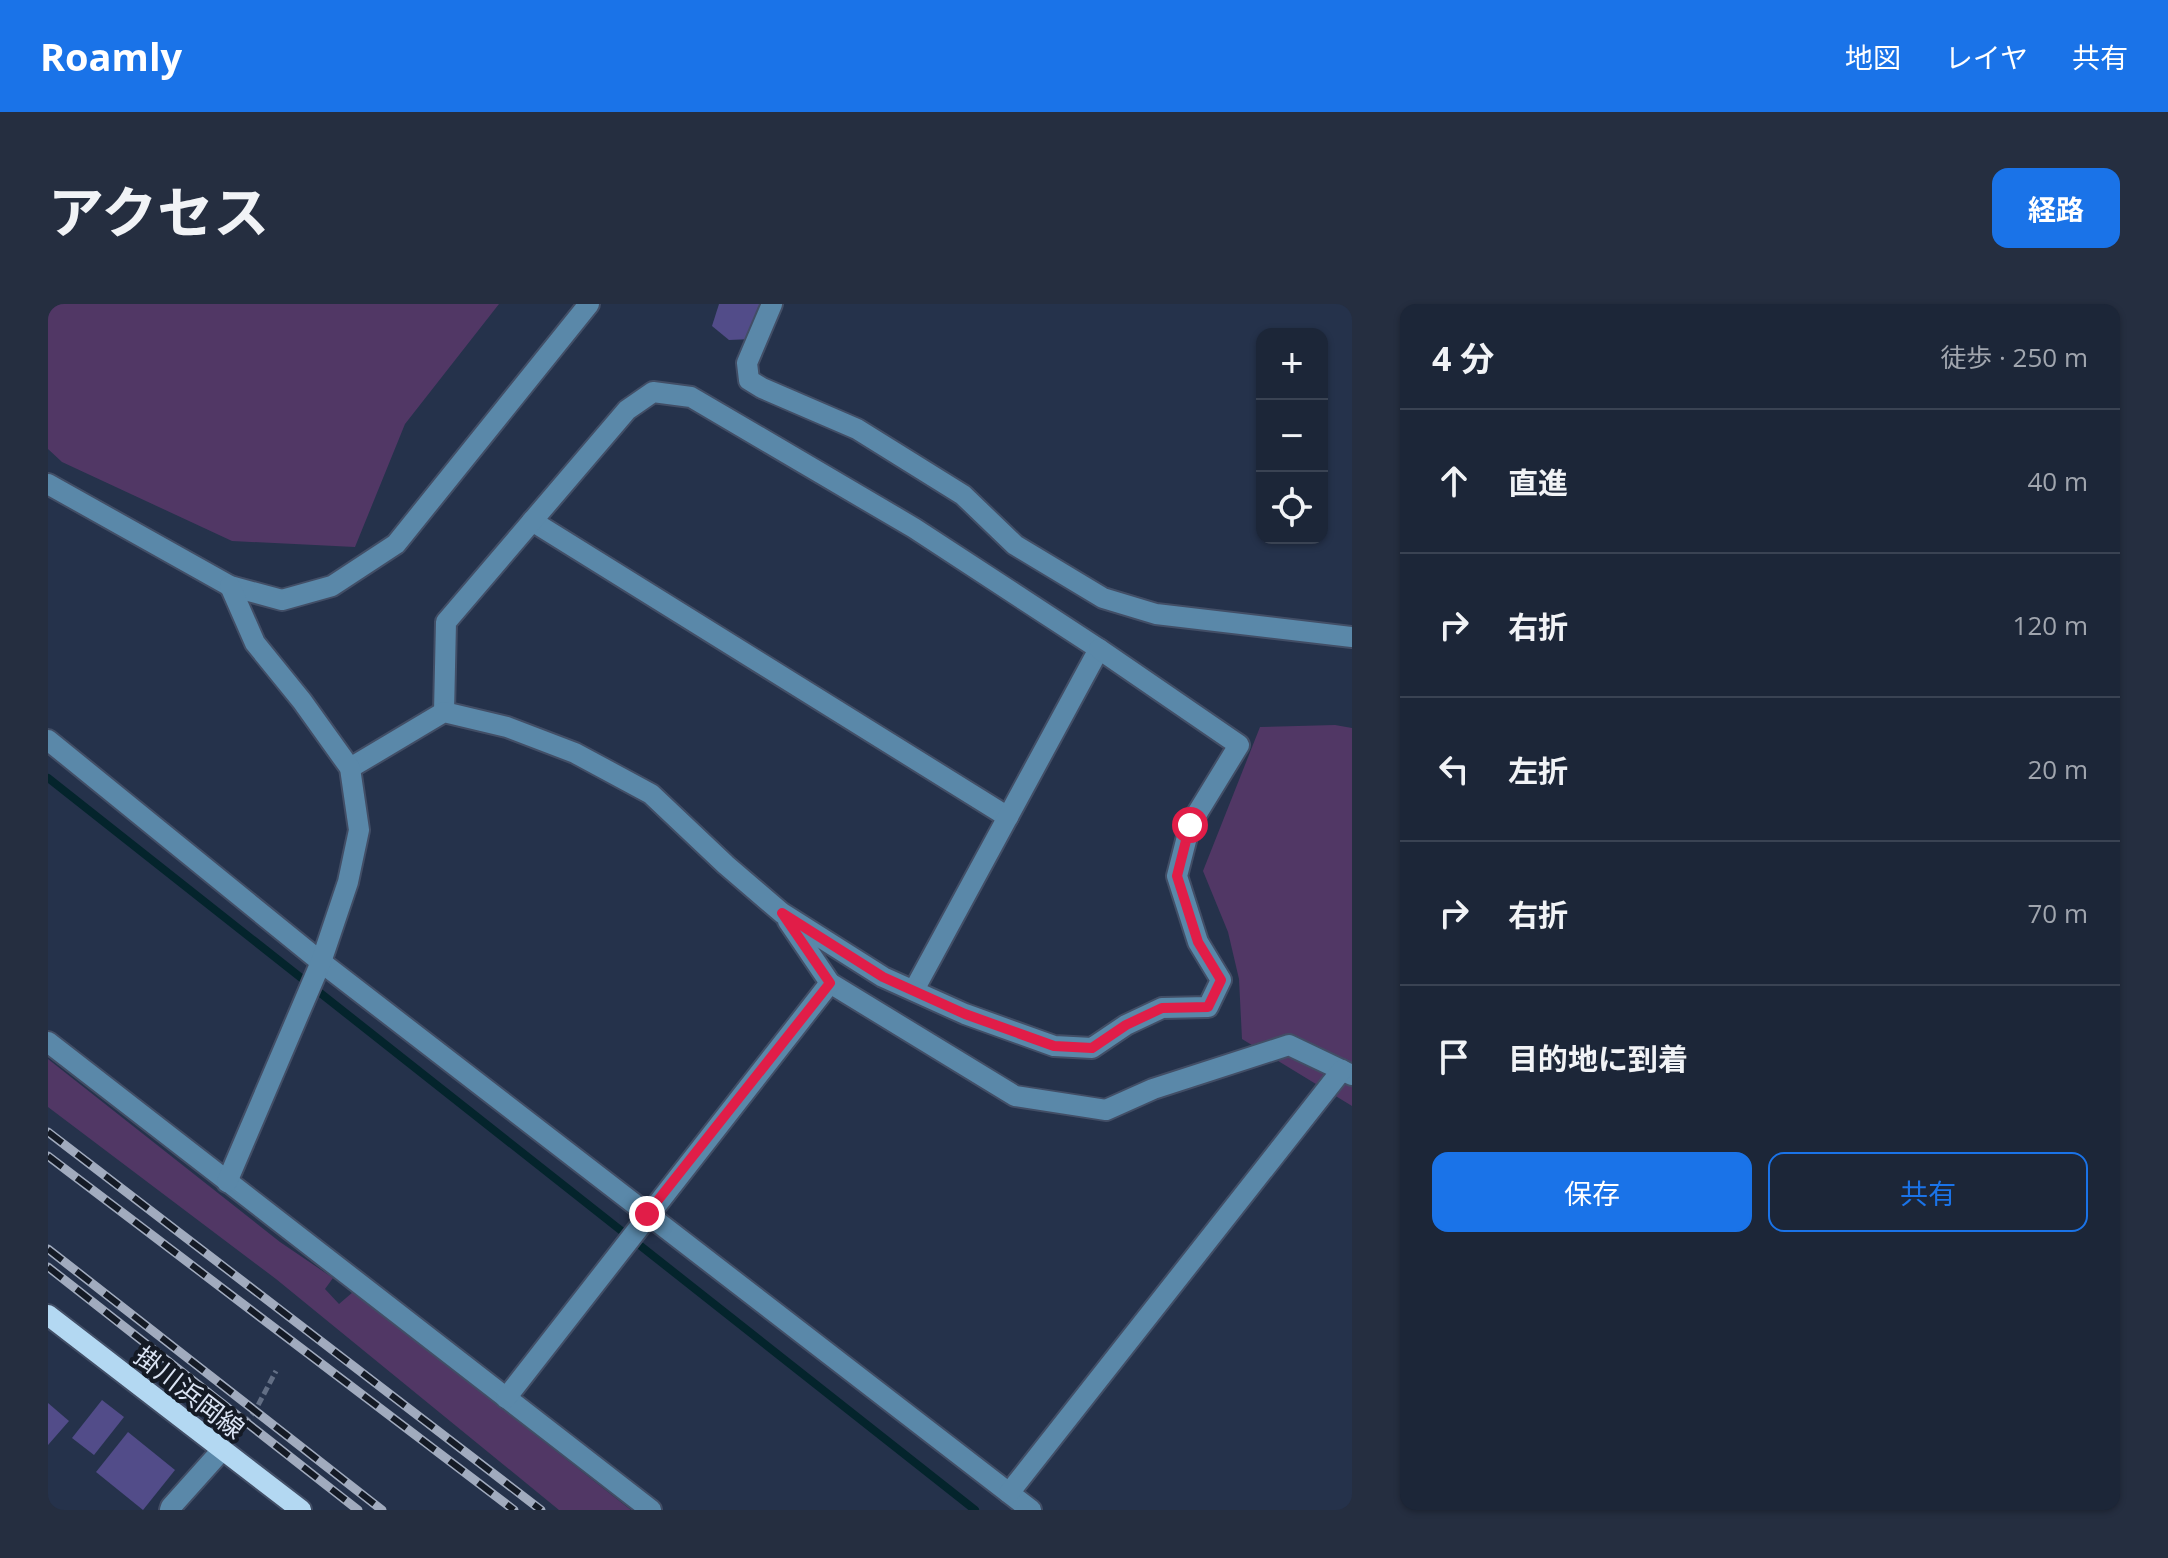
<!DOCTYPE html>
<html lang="ja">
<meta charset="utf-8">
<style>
body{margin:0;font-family:"Open Sans","Noto Sans JP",sans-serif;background:#252e40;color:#f1f3f6}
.controls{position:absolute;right:24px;top:24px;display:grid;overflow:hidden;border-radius:16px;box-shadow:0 2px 6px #0004}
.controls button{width:72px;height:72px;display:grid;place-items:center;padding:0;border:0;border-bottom:2px solid #3a4353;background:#1c2638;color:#f1f3f6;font:40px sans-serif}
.stop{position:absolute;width:24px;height:24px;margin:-18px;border:6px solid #e11d48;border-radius:50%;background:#fff}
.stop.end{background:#e11d48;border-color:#fff;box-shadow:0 2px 8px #0008}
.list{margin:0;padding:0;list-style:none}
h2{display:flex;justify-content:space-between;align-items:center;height:104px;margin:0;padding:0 32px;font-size:34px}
h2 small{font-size:26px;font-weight:400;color:#a0a5ae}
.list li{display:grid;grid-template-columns:52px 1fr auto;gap:24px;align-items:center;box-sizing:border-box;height:144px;padding:0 32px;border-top:2px solid #3a4353}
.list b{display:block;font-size:30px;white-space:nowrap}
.list em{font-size:26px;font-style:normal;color:#a0a5ae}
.actions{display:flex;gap:16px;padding:24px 32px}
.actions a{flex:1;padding:18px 0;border:2px solid #1a73e8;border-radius:16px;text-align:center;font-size:28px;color:#1a73e8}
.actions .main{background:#1a73e8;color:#fff}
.icon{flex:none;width:44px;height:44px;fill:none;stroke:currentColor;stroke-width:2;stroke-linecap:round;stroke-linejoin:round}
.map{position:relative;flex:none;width:1304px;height:1206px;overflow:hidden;border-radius:16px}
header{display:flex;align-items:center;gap:48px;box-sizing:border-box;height:112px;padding:0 40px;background:#1a73e8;color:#fff}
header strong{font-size:38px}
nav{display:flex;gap:44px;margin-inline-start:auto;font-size:28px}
.intro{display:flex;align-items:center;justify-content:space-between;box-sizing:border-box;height:192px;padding:0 48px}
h1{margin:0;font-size:56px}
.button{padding:20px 36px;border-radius:16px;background:#1a73e8;color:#fff;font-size:28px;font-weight:700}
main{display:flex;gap:48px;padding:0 48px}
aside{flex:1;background:#1c2638;border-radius:16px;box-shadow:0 2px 6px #0004}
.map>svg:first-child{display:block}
.green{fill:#513765}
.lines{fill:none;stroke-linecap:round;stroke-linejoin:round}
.stream{stroke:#04242c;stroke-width:8}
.building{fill:#524c89}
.minor-casing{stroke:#424e66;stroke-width:24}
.major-casing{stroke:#424e66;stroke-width:24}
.path{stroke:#626e84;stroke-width:5;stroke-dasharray:8 4;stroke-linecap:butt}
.minor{stroke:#5a88a9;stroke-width:20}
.major{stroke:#b3d8f2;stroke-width:20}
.rail-casing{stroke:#a1abbe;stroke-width:9}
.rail{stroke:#141a25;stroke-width:6;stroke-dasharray:18;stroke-linecap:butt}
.route{stroke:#e11d48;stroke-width:10}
.labels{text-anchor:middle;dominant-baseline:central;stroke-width:8;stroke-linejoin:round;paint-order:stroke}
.street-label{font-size:26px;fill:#dbe4f4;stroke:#141a25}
</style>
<header>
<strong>Roamly</strong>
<nav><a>地図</a><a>レイヤ</a><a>共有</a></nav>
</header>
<div class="intro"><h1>アクセス</h1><a class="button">経路</a></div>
<main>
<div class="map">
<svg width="1304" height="1206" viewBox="0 0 1304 1206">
<rect width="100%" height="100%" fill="#25324b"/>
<g class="green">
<polygon points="0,0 451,0 357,120 307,243 184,237 14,158 0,145"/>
<polygon points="1287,421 1304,424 1304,802 1194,735 1191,675 1180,628 1155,567 1212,423"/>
<polygon points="0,755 232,938 285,974 277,985 291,1000 305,988 583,1206 511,1206 228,975 0,803"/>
</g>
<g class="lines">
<polyline class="stream" points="0,474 927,1206"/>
</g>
<g class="building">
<polygon points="671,0 717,0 704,35 681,36 664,22"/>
<polygon points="54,1096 76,1113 46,1151 24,1134"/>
<polygon points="0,1099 21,1117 0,1141"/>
<polygon points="80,1128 127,1166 95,1206 48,1168"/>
</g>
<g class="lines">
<defs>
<g id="minor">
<polyline points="724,0 699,59 701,76 714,84 809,125 915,191 967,241 1055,294 1108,310 1304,333"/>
<polyline points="0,180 182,282 234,296 284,282 348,240 541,0"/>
<polyline points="484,217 960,513"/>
<polyline points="396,408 398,318 579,106 605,88 643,93 866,224 1051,345 866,686"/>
<polyline points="0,436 273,658 983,1206"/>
<polyline points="302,464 396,408 459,423 527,449 603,490 678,561 734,609 835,673 917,710 1006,742 1044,744 1078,721 1114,704 1160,703 1173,676 1150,638 1129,572 1142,521 1191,441 1051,345"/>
<polyline points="740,617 782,679 967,792 1058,806 1105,785 1241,741 1304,771"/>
<polyline points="0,738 603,1206"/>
<polyline points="179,878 273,658 300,578 311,526 302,464 254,397 207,339 182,282"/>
<polyline points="458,1094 782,679"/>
<polyline points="961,1189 1294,766"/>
<polyline points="122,1206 123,1203 174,1146"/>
</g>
<polyline id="major" points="0,1011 253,1206"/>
</defs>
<use href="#minor" class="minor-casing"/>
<use href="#major" class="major-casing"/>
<polyline class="path" points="188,1129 207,1107 228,1067"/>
<use href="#minor" class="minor"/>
<use href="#major" class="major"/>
<defs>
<g id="rail">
<polyline points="0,828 493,1206"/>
<polyline points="0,852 466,1206"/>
<polyline points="0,945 334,1206"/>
<polyline points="0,963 310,1206"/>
</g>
</defs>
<use href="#rail" class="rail-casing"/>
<use href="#rail" class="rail"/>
</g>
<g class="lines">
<polyline class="route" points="599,910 782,679 734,609 835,673 917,710 1006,742 1044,744 1078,721 1114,704 1160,703 1173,676 1150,638 1129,572 1142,521"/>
</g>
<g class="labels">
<g class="street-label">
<text transform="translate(142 1088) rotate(38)">掛川浜岡線</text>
</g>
</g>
</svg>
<div class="controls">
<button>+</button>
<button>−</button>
<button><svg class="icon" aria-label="locate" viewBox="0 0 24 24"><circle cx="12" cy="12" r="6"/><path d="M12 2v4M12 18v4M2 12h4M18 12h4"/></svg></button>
</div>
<div class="stop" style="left:1142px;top:521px"></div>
<div class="stop end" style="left:599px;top:910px"></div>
</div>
<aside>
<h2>4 分<small>徒歩 · 250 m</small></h2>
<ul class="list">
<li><svg class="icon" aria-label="ahead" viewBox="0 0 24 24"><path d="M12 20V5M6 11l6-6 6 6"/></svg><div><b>直進</b></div><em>40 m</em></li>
<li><svg class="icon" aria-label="right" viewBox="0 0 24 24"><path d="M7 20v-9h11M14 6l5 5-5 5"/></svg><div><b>右折</b></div><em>120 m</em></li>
<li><svg class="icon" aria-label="left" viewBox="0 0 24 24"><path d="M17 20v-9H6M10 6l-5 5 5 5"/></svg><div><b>左折</b></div><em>20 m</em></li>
<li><svg class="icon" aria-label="right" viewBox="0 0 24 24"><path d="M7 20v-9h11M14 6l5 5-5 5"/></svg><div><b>右折</b></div><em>70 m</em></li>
<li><svg class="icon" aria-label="arrive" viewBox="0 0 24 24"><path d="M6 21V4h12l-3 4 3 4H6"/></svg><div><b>目的地に到着</b></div></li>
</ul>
<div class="actions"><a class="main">保存</a><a>共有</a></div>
</aside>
</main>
